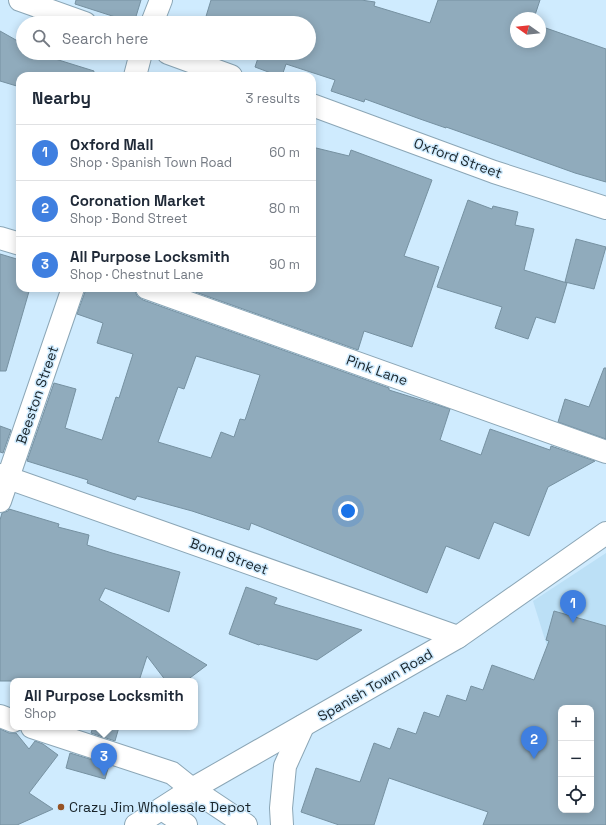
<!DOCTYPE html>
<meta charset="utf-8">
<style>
body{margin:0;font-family:"Space Grotesk",sans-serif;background:#f6f6f7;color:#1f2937}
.controls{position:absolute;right:12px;bottom:12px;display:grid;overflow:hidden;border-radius:8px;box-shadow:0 2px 10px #0003}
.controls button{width:36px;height:36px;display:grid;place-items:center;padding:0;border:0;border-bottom:1px solid #e0e1e3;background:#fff;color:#1f2937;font:20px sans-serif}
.compass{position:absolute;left:510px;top:12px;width:36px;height:36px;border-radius:50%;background:#fff;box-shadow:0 2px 10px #0003;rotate:285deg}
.you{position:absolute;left:348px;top:511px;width:14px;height:14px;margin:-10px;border:3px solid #fff;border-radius:50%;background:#1a73e8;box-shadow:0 0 0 6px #1a73e833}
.badge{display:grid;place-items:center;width:26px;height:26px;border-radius:50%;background:#1a73e8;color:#fff;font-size:13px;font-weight:700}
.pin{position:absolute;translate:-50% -33px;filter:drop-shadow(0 1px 2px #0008)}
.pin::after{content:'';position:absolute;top:21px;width:14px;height:12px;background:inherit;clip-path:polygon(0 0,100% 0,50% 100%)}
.popup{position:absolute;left:10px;top:678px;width:188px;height:52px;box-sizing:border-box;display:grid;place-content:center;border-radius:8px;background:#fff;filter:drop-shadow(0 1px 3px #0005);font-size:13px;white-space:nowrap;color:#747a83}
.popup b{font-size:15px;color:#1f2937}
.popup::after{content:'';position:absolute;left:50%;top:100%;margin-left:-8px;border:8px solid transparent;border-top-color:#fff}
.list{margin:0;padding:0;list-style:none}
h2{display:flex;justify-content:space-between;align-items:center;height:52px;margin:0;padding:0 16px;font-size:17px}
h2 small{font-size:13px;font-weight:400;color:#747a83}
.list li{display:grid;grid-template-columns:26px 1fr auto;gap:12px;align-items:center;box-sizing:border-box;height:56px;padding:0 16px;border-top:1px solid #e0e1e3}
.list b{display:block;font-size:15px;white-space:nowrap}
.list p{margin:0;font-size:13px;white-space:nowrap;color:#747a83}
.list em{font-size:13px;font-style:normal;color:#747a83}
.icon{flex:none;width:22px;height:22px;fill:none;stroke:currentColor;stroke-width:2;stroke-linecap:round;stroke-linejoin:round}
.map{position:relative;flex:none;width:606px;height:825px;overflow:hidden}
.search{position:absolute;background:#fff;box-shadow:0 2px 10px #0003;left:16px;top:16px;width:300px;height:44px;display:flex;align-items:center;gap:10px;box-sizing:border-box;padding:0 14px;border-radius:22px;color:#747a83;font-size:15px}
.panel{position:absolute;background:#fff;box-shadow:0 2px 10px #0003;left:16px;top:72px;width:300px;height:220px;border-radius:12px}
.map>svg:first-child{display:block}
.built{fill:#bce0f6}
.building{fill:#90abbc;stroke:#7691a1;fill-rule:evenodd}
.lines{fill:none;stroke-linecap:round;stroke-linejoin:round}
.street-casing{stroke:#8ba6b6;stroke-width:24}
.secondary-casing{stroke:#8ba6b6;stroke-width:24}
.street{stroke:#fff;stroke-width:22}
.secondary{stroke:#fff;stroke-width:22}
.poi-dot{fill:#965224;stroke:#cfebfe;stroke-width:1.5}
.labels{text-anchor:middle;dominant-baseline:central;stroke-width:3;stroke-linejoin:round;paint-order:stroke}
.street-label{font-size:14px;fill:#182329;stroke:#cfebfe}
.poi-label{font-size:14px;fill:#182329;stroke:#cfebfe;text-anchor:start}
</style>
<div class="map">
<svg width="606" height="825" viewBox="0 0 606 825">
<rect width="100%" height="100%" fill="#cfebfe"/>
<polygon class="built" points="606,553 606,667 547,646 533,601"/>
<g class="building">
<polygon points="76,0 141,0 134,23 75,4"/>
<polygon points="211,0 361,0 375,2 374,6 430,23 438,0 540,0 534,18 516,18 516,42 540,42 540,26 606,49 606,182 575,173 494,144 446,127 446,128 420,119 365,99 364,102 331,91 335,80 286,64 282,76 279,76 255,67 258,58 240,53 309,53 309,23 204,23"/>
<polygon points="0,31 23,44 23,53 36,53 94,71 93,76 20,76 20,87 0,81"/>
<polygon points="312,147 349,156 351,150 432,180 404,256 439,267 412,347 364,331 358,350 184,288 312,288"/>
<polygon points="468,200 492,209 493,206 518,212 515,225 534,229 524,270 567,283 555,323 536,317 528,339 495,328 502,307 437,287"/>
<polygon points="576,239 606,247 594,289 565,282"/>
<polygon points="0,254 20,260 20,288 30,288 6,371 0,371"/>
<path d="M85,288H135V291L137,296L143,300L389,388V390L450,409L440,440L481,455L490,429L550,450L551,446L595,461L548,487L529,536L494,522L479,559L446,546L427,593L251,523L249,530L192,511L137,496L135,500L87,483L88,480L27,461L54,383L76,389L65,428L102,440L116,397L119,398L133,354L97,343L103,323L77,314L85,292ZM196,356L260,375L245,420L240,419L234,437L221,432L211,458L158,442L178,387L184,389Z"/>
<polygon points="604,368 606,368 606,439 558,422 565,399 589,407"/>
<polygon points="0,426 11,430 3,453 0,452"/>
<polygon points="9,509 59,524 58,527 89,535 87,545 112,553 180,572 169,612 105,588 99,600 207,665 186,681 166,681 147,656 139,681 0,681 0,520 2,513 8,511"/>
<polygon points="246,587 277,598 274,604 362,630 317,660 260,644 259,645 229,634"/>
<path d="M554,611L606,626V825H483L488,812L389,778L374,825H339L301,812L316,768L360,782L374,743L390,749L398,728L416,734L424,712L439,717L447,695L466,701L471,686L483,690L492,665L534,680L549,641L546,640ZM561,708H591V810H561Z"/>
<polygon points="93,727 119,727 115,741 91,733"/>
<polygon points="0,729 9,733 16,733 29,749 35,741 43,744 58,755 29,793 53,809 17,825 0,825"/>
<polygon points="70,753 109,765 105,779 66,768"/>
</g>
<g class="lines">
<defs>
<g id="street">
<polyline points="20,0 85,23"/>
<polyline points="152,23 161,0"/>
<polyline points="168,53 231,76"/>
<polyline points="135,76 141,53"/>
<polyline points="312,105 494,172 606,208"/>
<polyline points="0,238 20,244"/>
<polyline points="147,288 606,452"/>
<polyline points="0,475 458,637"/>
<polyline points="0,501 73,288"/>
<polyline points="0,716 13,721"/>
<polyline points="32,727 172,773 192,789 458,637 606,533"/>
</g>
<g id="secondary">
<polyline points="162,809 186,825"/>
<polyline points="136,825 192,789 246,825"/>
<polyline points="282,825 281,808 285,766 303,726"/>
</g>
</defs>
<use href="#street" class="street-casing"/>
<use href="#secondary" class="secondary-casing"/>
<use href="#street" class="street"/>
<use href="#secondary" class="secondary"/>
</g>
<circle class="poi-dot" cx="61" cy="807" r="4"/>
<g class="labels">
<g class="street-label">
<text transform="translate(458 158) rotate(20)">Oxford Street</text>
<text transform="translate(377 370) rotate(20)">Pink Lane</text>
<text transform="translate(37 395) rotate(-71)">Beeston Street</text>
<text transform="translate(229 556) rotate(20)">Bond Street</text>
<text transform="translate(375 685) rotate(-30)">Spanish Town Road</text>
</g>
<g class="poi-label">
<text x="69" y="807">Crazy Jim Wholesale Depot</text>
</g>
</g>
</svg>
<div class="controls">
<button>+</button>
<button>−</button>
<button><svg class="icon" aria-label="locate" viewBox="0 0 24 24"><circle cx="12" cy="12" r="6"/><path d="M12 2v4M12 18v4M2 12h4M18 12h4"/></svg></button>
</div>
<svg class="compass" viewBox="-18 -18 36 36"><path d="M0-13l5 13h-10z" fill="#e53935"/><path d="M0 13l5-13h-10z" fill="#747a83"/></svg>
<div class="you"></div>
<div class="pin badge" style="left:573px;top:623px;background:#3f7fe0">1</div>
<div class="pin badge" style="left:534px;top:759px;background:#3f7fe0">2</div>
<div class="pin badge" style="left:104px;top:776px;background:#3f7fe0">3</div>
<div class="popup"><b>All Purpose Locksmith</b>Shop</div>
<div class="search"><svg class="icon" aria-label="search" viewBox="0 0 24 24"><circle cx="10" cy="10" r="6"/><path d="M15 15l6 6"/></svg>Search here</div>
<section class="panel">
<h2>Nearby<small>3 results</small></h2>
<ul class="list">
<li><span class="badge" style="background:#3f7fe0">1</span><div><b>Oxford Mall</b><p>Shop · Spanish Town Road</p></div><em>60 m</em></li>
<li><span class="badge" style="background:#3f7fe0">2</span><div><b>Coronation Market</b><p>Shop · Bond Street</p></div><em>80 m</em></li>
<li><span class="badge" style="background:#3f7fe0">3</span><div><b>All Purpose Locksmith</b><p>Shop · Chestnut Lane</p></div><em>90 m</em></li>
</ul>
</section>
</div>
